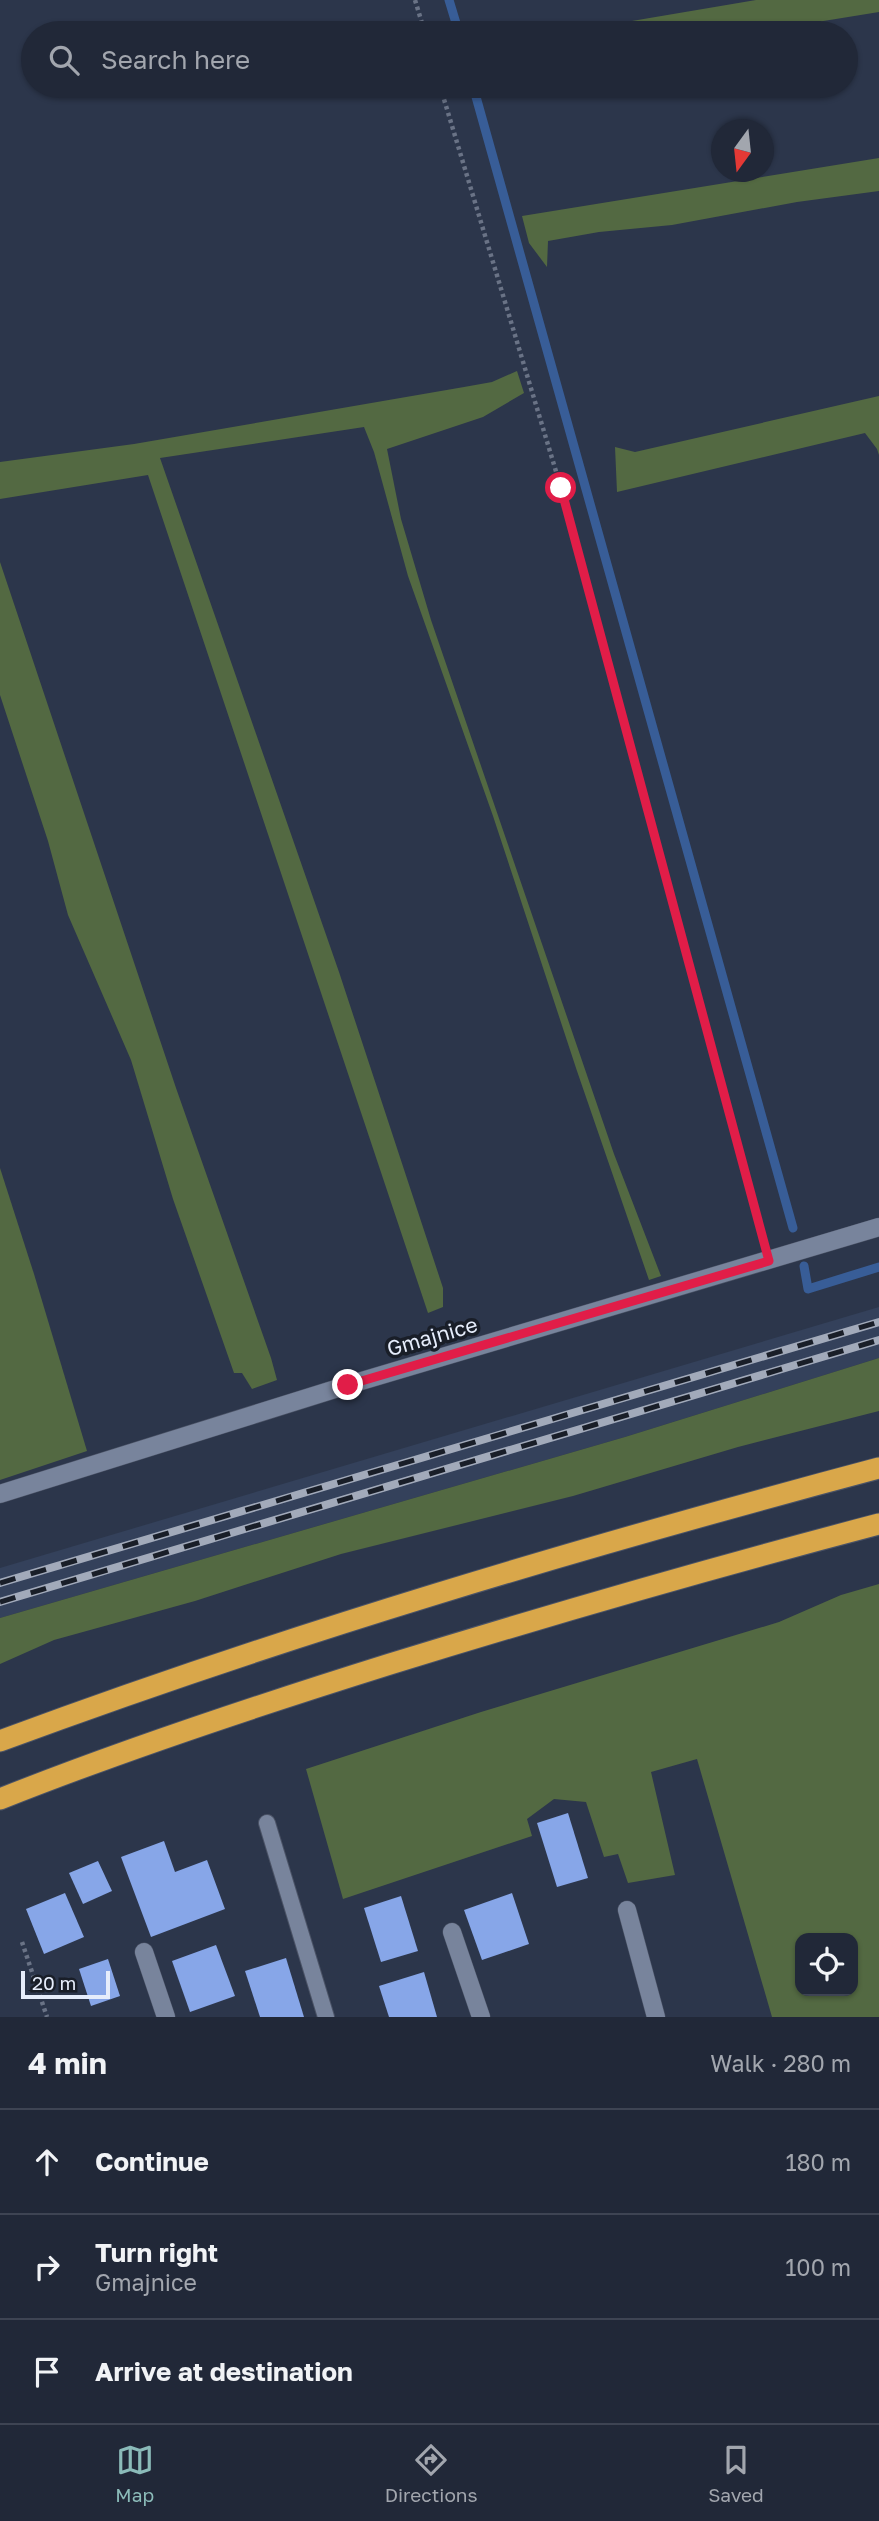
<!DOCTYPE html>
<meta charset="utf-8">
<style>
body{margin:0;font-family:"Golos Text",sans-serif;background:#293040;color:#f1f3f6}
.controls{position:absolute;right:21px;bottom:21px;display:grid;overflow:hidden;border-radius:14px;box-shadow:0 2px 5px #0004}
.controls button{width:63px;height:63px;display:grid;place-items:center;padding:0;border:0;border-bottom:2px solid #3e4453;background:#212838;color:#f1f3f6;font:35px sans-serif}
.compass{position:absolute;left:711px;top:119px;width:63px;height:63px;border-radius:50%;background:#212838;box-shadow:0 2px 5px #0004;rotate:195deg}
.scale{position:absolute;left:21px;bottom:18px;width:89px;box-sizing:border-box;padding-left:7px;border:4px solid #e6edfb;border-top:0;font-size:19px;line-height:24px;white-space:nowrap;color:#e6edfb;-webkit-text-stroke:5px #191e28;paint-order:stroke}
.stop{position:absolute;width:21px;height:21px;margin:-16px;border:5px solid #e11d48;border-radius:50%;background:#fff}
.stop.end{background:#e11d48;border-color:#fff;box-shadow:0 2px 7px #0008}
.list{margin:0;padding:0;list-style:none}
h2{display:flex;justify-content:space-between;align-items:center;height:91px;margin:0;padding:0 28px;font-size:30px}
h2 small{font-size:23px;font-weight:400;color:#a2a6ae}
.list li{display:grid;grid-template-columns:46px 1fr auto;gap:21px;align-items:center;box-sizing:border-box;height:105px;padding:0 28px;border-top:2px solid #3e4453}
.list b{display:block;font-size:26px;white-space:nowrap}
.list p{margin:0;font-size:23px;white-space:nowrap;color:#a2a6ae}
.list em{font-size:23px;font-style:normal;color:#a2a6ae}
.icon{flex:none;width:38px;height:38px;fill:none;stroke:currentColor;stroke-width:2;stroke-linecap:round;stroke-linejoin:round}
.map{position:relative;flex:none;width:879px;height:2017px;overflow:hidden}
.search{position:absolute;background:#212838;box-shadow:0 2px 5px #0004;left:21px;right:21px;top:21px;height:77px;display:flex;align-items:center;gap:18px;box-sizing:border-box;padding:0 24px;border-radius:38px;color:#a2a6ae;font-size:26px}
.sheet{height:406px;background:#212838}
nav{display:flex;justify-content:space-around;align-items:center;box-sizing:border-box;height:98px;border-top:2px solid #3e4453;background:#212838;font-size:19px;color:#a2a6ae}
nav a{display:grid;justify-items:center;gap:4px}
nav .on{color:#8bbbb9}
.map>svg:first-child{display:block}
.built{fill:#34415b}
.green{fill:#536942;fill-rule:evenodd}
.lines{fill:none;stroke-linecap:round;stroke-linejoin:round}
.stream{stroke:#385d97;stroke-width:9}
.building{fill:#87a6e8}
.lane-casing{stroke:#4b5366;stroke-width:18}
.street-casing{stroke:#4b5366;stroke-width:19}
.highway-casing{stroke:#4b5366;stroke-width:23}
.path{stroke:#6a7386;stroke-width:4.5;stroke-dasharray:3.5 3.5;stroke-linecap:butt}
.lane{stroke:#78849c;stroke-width:16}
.street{stroke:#78849c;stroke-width:18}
.highway{stroke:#d9a74a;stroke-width:21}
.rail-casing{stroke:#a2aaba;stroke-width:8}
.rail{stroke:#191e28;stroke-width:5;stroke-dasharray:16;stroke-linecap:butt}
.route{stroke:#e11d48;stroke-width:9}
.labels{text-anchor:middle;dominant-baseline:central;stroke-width:7;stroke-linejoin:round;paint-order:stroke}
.street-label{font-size:21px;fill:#e6edfb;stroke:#191e28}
</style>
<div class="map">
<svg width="879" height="2017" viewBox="0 0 879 2017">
<rect width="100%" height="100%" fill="#2c364b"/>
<polygon class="built" points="879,1307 879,1358 625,1437 0,1618 0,1568"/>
<g class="green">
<polygon points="756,0 879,0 879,12 749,33 561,33"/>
<polygon points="879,158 879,191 797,202 672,225 599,232 548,241 547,267 529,243 522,216"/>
<polygon points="517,371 524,393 483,417 387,449 401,519 431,620 614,1154 661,1276 649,1280 577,1071 493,816 408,576 374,452 364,427 160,458 339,972 443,1288 443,1307 428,1313 148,475 0,499 0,462 134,444 464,387 492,382"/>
<polygon points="879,396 879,455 877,449 865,433 617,492 615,447 635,452"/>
<polygon points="0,562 176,1088 271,1358 277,1380 252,1389 242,1373 234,1373 173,1199 131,1060 68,915 48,841 0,695"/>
<polygon points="0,1168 34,1274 87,1451 0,1480"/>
<polygon points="879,1358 879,1411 738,1447 573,1496 341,1554 195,1601 54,1640 0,1664 0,1618 625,1437"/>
<path d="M879,1584V2017H772L697,1759L651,1772L675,1875L628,1883L618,1854L604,1857L586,1802L554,1799L527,1819L532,1836L343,1899L306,1769L481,1712L779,1622L841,1595ZM800,1938H853V1991H800Z"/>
</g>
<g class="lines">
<g class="stream">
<polyline points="449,0 459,33"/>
<polyline points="473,86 793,1228"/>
<polyline points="804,1266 808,1289 879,1267"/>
</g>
</g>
<g class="building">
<polygon points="568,1813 588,1878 557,1887 537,1823"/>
<polygon points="164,1841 175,1872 207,1860 225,1909 151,1937 121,1857"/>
<polygon points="98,1861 112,1891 83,1904 69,1873"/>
<polygon points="65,1893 84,1937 44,1954 26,1909"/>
<polygon points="512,1893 529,1944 482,1960 464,1910"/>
<polygon points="401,1896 418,1951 381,1962 364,1908"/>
<polygon points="216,1945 235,1996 190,2012 172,1961"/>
<polygon points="286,1958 304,2017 260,2017 245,1971"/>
<polygon points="108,1959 120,1996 91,2006 79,1969"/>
<polygon points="424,1972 437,2017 389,2017 379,1986"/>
</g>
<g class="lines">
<defs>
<polyline id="lane" points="267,1823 326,2017"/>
<g id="street">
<polyline points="0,1494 348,1385 879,1227"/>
<polyline points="627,1910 656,2017"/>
<polyline points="452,1932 481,2017"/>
<polyline points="144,1952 166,2017"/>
</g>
<g id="highway">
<path d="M0,1741C288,1634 582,1547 879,1468"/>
<path d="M0,1799C128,1748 259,1705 390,1664C552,1614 715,1567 879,1524"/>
</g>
</defs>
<use href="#lane" class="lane-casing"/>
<use href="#street" class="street-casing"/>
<use href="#highway" class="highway-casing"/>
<g class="path">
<polyline points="415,0 425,33"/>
<polyline points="440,86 561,488 764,1240"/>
<polyline points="22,1942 47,2017"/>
</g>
<use href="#lane" class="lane"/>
<use href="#street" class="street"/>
<use href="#highway" class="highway"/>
<defs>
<g id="rail">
<polyline points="0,1583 879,1322"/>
<polyline points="0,1602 879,1340"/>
</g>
</defs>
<use href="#rail" class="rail-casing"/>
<use href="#rail" class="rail"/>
</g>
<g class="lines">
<polyline class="route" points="348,1385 769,1261 561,488"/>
</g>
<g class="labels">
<g class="street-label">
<text transform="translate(432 1336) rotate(-16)">Gmajnice</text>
</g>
</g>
</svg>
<div class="controls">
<button><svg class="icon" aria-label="locate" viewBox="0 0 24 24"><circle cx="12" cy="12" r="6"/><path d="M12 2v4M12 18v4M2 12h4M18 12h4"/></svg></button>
</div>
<svg class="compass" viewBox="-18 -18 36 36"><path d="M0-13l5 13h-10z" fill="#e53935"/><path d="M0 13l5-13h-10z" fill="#a2a6ae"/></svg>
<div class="scale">20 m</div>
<div class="stop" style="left:561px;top:488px"></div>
<div class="stop end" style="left:348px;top:1385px"></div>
<div class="search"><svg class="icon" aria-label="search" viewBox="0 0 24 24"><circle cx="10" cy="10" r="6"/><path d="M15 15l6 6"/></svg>Search here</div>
</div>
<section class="sheet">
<h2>4 min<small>Walk · 280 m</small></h2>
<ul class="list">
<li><svg class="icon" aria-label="ahead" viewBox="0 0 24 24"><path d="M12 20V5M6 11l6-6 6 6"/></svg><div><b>Continue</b></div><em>180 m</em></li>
<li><svg class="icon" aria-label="right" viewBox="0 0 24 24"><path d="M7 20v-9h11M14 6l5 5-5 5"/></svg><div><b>Turn right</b><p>Gmajnice</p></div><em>100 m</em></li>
<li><svg class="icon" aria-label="arrive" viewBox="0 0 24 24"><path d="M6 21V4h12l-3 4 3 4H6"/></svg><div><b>Arrive at destination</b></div></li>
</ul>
</section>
<nav>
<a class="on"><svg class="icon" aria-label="map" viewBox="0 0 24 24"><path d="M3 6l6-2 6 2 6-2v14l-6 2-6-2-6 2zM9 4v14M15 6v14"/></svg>Map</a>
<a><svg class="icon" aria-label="directions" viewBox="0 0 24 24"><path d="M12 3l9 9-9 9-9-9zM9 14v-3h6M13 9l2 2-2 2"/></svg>Directions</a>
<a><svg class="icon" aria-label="saved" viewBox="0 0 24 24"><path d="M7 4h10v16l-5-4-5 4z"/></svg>Saved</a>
</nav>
